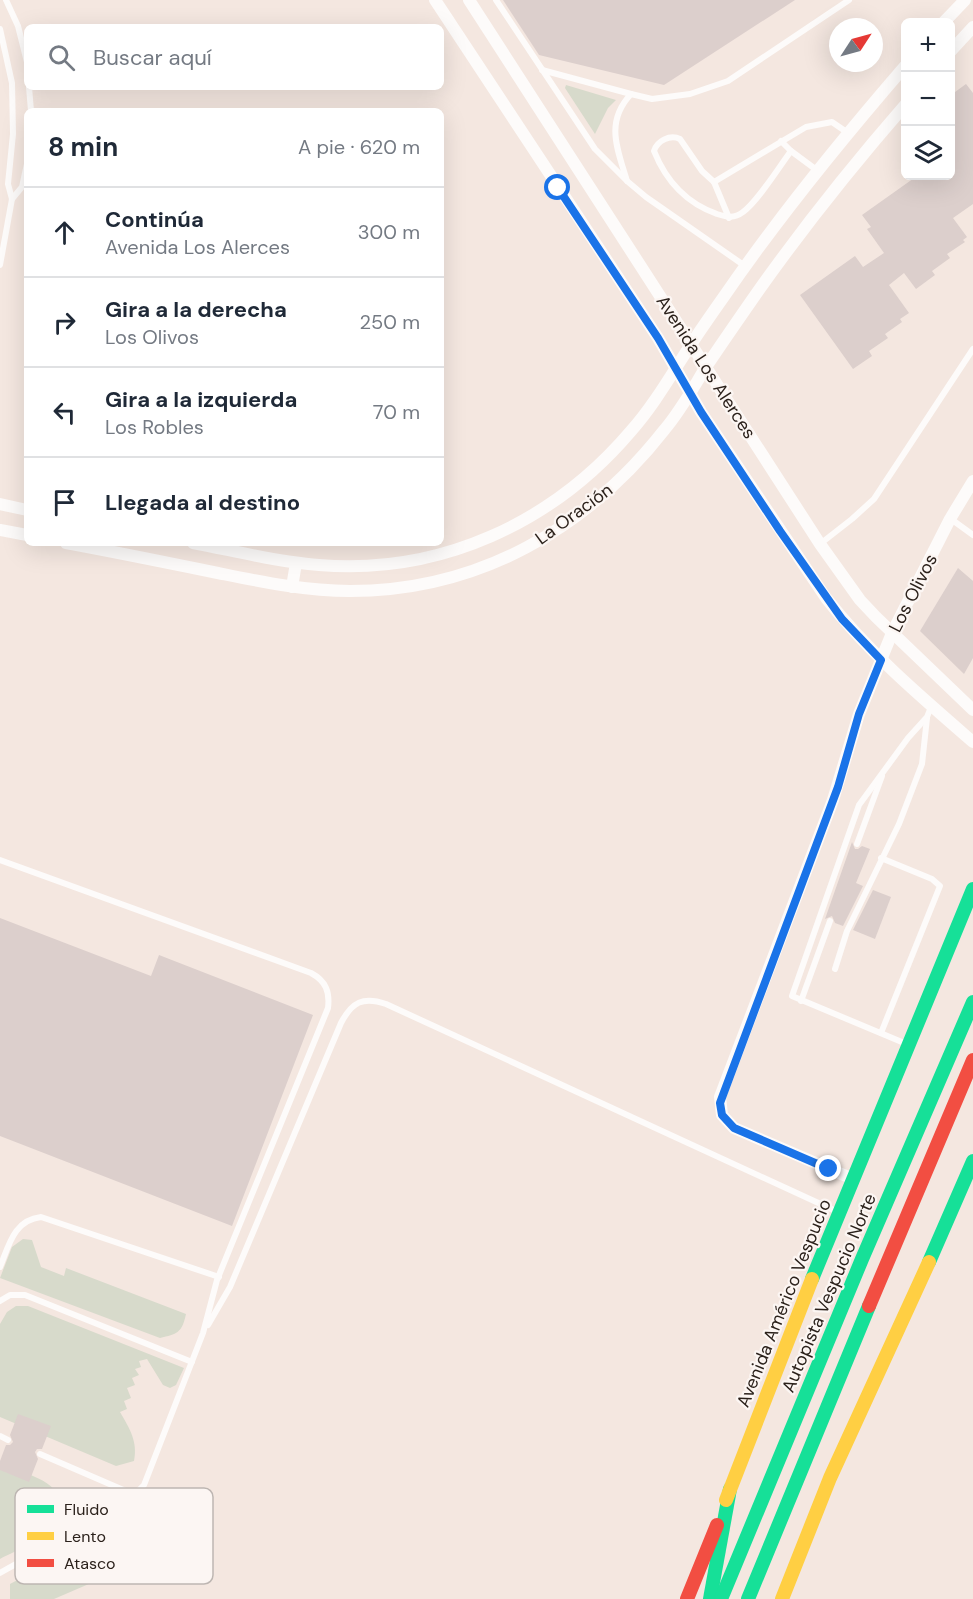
<!DOCTYPE html>
<html lang="es">
<meta charset="utf-8">
<style>
body{margin:0;font-family:"DM Sans",sans-serif;background:#f2f2f3;color:#1f2937}
.controls{position:absolute;right:18px;top:18px;display:grid;overflow:hidden;border-radius:9px;box-shadow:0 6px 24px #0002}
.controls button{width:54px;height:54px;display:grid;place-items:center;padding:0;border:0;border-bottom:2px solid #e0e1e3;background:#fff;color:#1f2937;font:30px sans-serif}
.compass{position:absolute;left:829px;top:18px;width:54px;height:54px;border-radius:50%;background:#fff;box-shadow:0 6px 24px #0002;rotate:54deg}
.stop{position:absolute;width:18px;height:18px;margin:-14px;border:4px solid #1a73e8;border-radius:50%;background:#fff}
.stop.end{background:#1a73e8;border-color:#fff;box-shadow:0 2px 6px #0008}
.list{margin:0;padding:0;list-style:none}
h2{display:flex;justify-content:space-between;align-items:center;height:78px;margin:0;padding:0 24px;font-size:26px}
h2 small{font-size:20px;font-weight:400;color:#747a83}
.list li{display:grid;grid-template-columns:39px 1fr auto;gap:18px;align-items:center;box-sizing:border-box;height:90px;padding:0 24px;border-top:2px solid #e0e1e3}
.list b{display:block;font-size:22px;white-space:nowrap}
.list p{margin:0;font-size:20px;white-space:nowrap;color:#747a83}
.list em{font-size:20px;font-style:normal;color:#747a83}
.icon{flex:none;width:33px;height:33px;fill:none;stroke:currentColor;stroke-width:2;stroke-linecap:round;stroke-linejoin:round}
.map{position:relative;flex:none;width:973px;height:1599px;overflow:hidden}
.search{position:absolute;background:#fff;box-shadow:0 6px 24px #0002;left:24px;top:24px;width:420px;height:66px;display:flex;align-items:center;gap:15px;box-sizing:border-box;padding:0 21px;border-radius:9px;color:#747a83;font-size:22px}
.panel{position:absolute;background:#fff;box-shadow:0 6px 24px #0002;left:24px;top:108px;width:420px;height:438px;border-radius:9px}
.map>svg:first-child{display:block}
.green{fill:#d7dacb}
.building{fill:#dccfcc}
.lines{fill:none;stroke-linecap:round;stroke-linejoin:round}
.lane{stroke:#fdfbfa;stroke-width:6}
.street{stroke:#fdfbfa;stroke-width:12}
.fast{stroke:#16e098;stroke-width:14}
.slow{stroke:#ffcf43;stroke-width:14}
.jam{stroke:#f24e42;stroke-width:14}
.route{stroke:#1a73e8;stroke-width:8}
.labels{text-anchor:middle;dominant-baseline:central;stroke-width:4.5;stroke-linejoin:round;paint-order:stroke}
.street-label{font-size:18px;fill:#2b211b;stroke:#fcf6f3}
.key{fill:#fcf6f3;stroke:#bdb6b2;stroke-width:1.5}
.key-label{font-size:16px;fill:#2b211b}
</style>
<div class="map">
<svg width="973" height="1599" viewBox="0 0 973 1599">
<rect width="100%" height="100%" fill="#f4e7e0"/>
<g class="green">
<polygon points="566,85 616,100 608,108 595,134 565,88"/>
<path d="M23,1239L32,1240L41,1267L64,1276L66,1268L186,1314C182,1333 177,1334 160,1338L0,1278L12,1247Z"/>
<path d="M16,1306H28L184,1368L176,1385L170,1388L163,1385L147,1359L139,1361L141,1367L135,1369L139,1375L132,1378L135,1385L127,1388L131,1398L124,1401L127,1409L120,1412C130,1429 138,1442 134,1461L116,1466L0,1417V1324L7,1312Z"/>
<path d="M0,1464C20,1472 62,1480 61,1507C61,1515 59,1522 53,1529C45,1538 13,1552 0,1559Z"/>
<polygon points="141,1514 119,1571 54,1599 10,1599 10,1584"/>
</g>
<g class="building">
<polygon points="503,0 795,0 664,85 539,55"/>
<polygon points="966,84 973,93 973,204 953,218 967,237 963,240 965,242 947,254 950,258 932,271 935,275 916,289 904,273 889,285 909,313 900,319 902,322 885,334 888,338 869,351 872,356 853,369 800,295 855,256 863,267 884,253 867,229 871,227 862,215 917,176 951,176 951,95"/>
<polygon points="958,568 973,581 973,658 964,674 920,631"/>
<polygon points="852,842 855,849 858,849 862,846 870,849 856,883 863,886 843,926 835,923 832,916 825,919"/>
<polygon points="873,890 891,897 875,939 853,930"/>
<polygon points="0,918 151,976 159,955 313,1015 232,1226 0,1136"/>
<polygon points="18,1414 51,1426 42,1449 37,1449 35,1452 38,1459 29,1482 0,1470 0,1461 6,1445 10,1445 13,1442 10,1435"/>
</g>
<g class="lines">
<g class="lane">
<polyline points="6,0 18,26 27,62"/>
<polyline points="496,0 595,149 627,181 646,197 745,266"/>
<polyline points="0,29 12,83 13,134 8,184 12,199 0,265"/>
<polyline points="542,70 631,94"/>
<polyline points="29,87 31,111"/>
<path d="M781,141L791,151C779,167 758,201 743,212C734,219 727,217 717,214C686,203 666,181 654,151C657,141 670,134 680,139L702,171L714,182L806,127L832,122L848,133"/>
<polyline points="791,151 818,171"/>
<path d="M627,181C617,148 605,122 631,94L652,99L690,94L728,81L849,0"/>
<polyline points="714,182 729,218"/>
<polyline points="12,199 22,187 27,164"/>
<polyline points="951,519 973,535"/>
<polyline points="820,544 852,519 874,499 973,349"/>
<polyline points="857,844 882,776"/>
<path d="M0,860L311,973C326,981 330,992 328,1008L217,1280L203,1333L144,1485L128,1501L0,1573"/>
<polyline points="835,969 847,931 899,824 922,764 927,718"/>
<polyline points="801,1001 830,921"/>
<polyline points="881,1033 940,886 932,879 881,858"/>
<polyline points="909,1045 792,996 859,805 908,738 927,717 931,707"/>
<path d="M0,1267C9,1245 14,1220 41,1217L219,1277"/>
<polyline points="0,1301 10,1295 25,1295 192,1362"/>
<path d="M208,1325L230,1287L341,1023C352,1002 363,996 386,1004L838,1212"/>
<polyline points="0,1436 8,1440"/>
<polyline points="40,1454 135,1495"/>
</g>
<g class="street">
<path d="M435,0L658,338L701,412L826,598C868,652 921,697 973,742"/>
<polyline points="469,0 820,544 860,600 876,617 973,710"/>
<polyline points="944,22 965,0"/>
<polyline points="950,52 973,27"/>
<polyline points="0,504 27,510"/>
<polyline points="0,530 27,535"/>
<path d="M66,543C115,552 164,562 213,572C258,581 303,591 350,591C478,591 587,529 665,429C681,410 693,388 706,367C722,343 738,320 754,297C801,230 852,166 906,104"/>
<path d="M193,543C235,551 277,562 319,565C440,575 553,523 631,431C654,405 671,375 690,346C701,329 713,312 725,295C780,215 842,139 906,65"/>
<polyline points="292,587 296,563"/>
<polyline points="853,1179 734,1128 722,1115 720,1097 833,800 859,714 892,633 950,519 973,481"/>
</g>
<g class="fast">
<polyline points="929,1262 973,1161"/>
<polyline points="812,1279 973,889"/>
<polyline points="710,1599 730,1489"/>
<polyline points="721,1599 862,1259 973,1002"/>
<polyline points="748,1599 869,1306"/>
</g>
<g class="slow">
<polyline points="726,1500 812,1279"/>
<polyline points="782,1599 830,1478 929,1262"/>
</g>
<g class="jam">
<polyline points="869,1306 973,1060"/>
<polyline points="687,1599 717,1525"/>
</g>
</g>
<g class="lines">
<polyline class="route" points="558,188 658,338 701,412 780,531 842,619 881,660 859,714 838,787 720,1103 722,1115 734,1128 829,1169"/>
</g>
<g class="labels">
<g class="street-label">
<text transform="translate(706 367) rotate(57)">Avenida Los Alerces</text>
<text transform="translate(574 514) rotate(-36)">La Oración</text>
<text transform="translate(913 593) rotate(-63)">Los Olivos</text>
<text transform="translate(829 1293) rotate(-67)">Autopista Vespucio Norte</text>
<text transform="translate(784 1303) rotate(-68)">Avenida Américo Vespucio</text>
</g>
</g>
<rect x="15" y="1488" width="198" height="96" rx="9" class="key"/>
<rect x="27" y="1505" width="27" height="8" fill="#16e098"/>
<rect x="27" y="1532" width="27" height="8" fill="#ffcf43"/>
<rect x="27" y="1559" width="27" height="8" fill="#f24e42"/>
<g class="key-label">
<text x="64" y="1515">Fluido</text>
<text x="64" y="1542">Lento</text>
<text x="64" y="1569">Atasco</text>
</g>
</svg>
<div class="controls">
<button>+</button>
<button>−</button>
<button><svg class="icon" aria-label="layers" viewBox="0 0 24 24"><path d="M12 4l9 5-9 5-9-5zM3 14l9 5 9-5"/></svg></button>
</div>
<svg class="compass" viewBox="-18 -18 36 36"><path d="M0-13l5 13h-10z" fill="#e53935"/><path d="M0 13l5-13h-10z" fill="#747a83"/></svg>
<div class="stop" style="left:558px;top:188px"></div>
<div class="stop end" style="left:829px;top:1169px"></div>
<div class="search"><svg class="icon" aria-label="search" viewBox="0 0 24 24"><circle cx="10" cy="10" r="6"/><path d="M15 15l6 6"/></svg>Buscar aquí</div>
<section class="panel">
<h2>8 min<small>A pie · 620 m</small></h2>
<ul class="list">
<li><svg class="icon" aria-label="ahead" viewBox="0 0 24 24"><path d="M12 20V5M6 11l6-6 6 6"/></svg><div><b>Continúa</b><p>Avenida Los Alerces</p></div><em>300 m</em></li>
<li><svg class="icon" aria-label="right" viewBox="0 0 24 24"><path d="M7 20v-9h11M14 6l5 5-5 5"/></svg><div><b>Gira a la derecha</b><p>Los Olivos</p></div><em>250 m</em></li>
<li><svg class="icon" aria-label="left" viewBox="0 0 24 24"><path d="M17 20v-9H6M10 6l-5 5 5 5"/></svg><div><b>Gira a la izquierda</b><p>Los Robles</p></div><em>70 m</em></li>
<li><svg class="icon" aria-label="arrive" viewBox="0 0 24 24"><path d="M6 21V4h12l-3 4 3 4H6"/></svg><div><b>Llegada al destino</b></div></li>
</ul>
</section>
</div>
